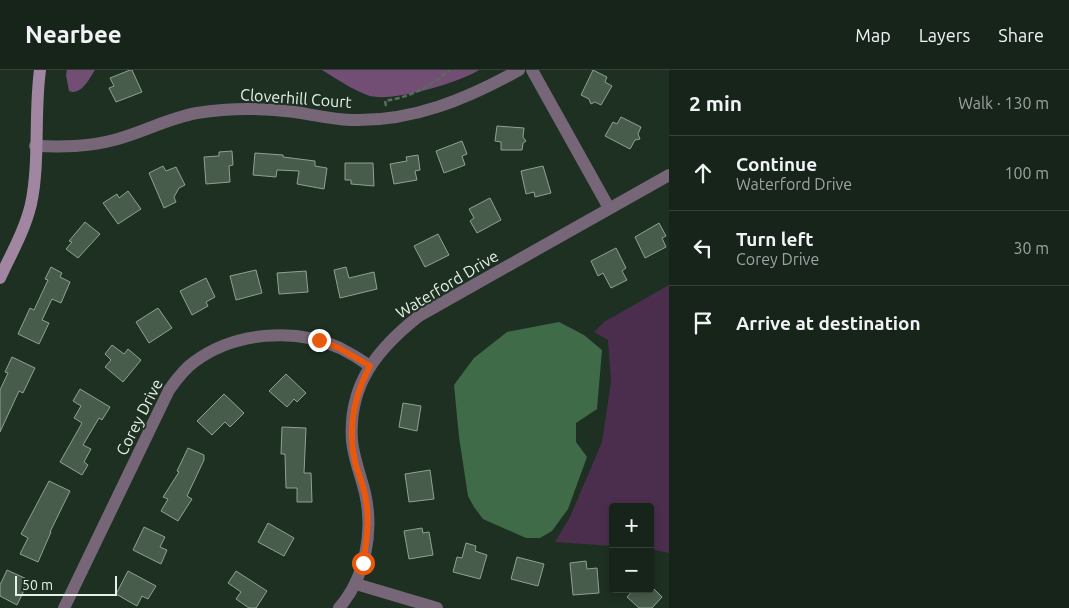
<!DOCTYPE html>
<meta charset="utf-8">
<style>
body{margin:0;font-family:Ubuntu,sans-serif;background:#233027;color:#f1f3f6}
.controls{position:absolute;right:15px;bottom:15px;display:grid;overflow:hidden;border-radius:5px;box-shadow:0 2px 8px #0003}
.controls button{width:45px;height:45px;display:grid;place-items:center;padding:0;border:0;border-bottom:1px solid #354139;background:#16241a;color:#f1f3f6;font:25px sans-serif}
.scale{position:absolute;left:15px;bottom:12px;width:102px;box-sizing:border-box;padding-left:5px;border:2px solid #e5f1e7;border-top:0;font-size:14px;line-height:18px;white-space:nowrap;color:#e5f1e7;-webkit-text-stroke:4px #1e3022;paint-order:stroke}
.stop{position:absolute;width:15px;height:15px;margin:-11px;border:4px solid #ea580c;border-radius:50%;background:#fff}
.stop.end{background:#ea580c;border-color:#fff;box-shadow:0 1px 5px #0008}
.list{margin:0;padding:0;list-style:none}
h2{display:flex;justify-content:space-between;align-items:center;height:65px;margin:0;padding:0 20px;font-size:21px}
h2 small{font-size:16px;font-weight:400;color:#9ea4a2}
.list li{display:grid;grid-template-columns:32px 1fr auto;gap:15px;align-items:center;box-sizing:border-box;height:75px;padding:0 20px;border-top:1px solid #354139}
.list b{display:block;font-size:19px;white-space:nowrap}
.list p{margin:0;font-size:16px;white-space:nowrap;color:#9ea4a2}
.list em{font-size:16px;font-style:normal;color:#9ea4a2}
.icon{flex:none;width:28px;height:28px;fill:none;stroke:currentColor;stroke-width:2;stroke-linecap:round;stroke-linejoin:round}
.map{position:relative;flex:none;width:669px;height:538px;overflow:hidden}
header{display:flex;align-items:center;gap:30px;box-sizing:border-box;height:70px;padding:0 25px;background:#16241a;border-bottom:1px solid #354139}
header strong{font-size:24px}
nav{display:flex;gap:28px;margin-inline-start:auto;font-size:18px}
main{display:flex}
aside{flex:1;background:#16241a}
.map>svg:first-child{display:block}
.green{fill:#4b2e4d}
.forest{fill:#724e74}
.water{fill:#3f6b49}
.building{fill:#485c4b;stroke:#8da390}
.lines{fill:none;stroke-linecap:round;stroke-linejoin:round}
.path{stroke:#5b6b5e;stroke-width:2.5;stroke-dasharray:5 2.5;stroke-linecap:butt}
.street{stroke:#766677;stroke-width:12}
.secondary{stroke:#a086a1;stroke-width:12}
.route{stroke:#ea580c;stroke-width:6}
.labels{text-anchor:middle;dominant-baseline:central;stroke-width:4;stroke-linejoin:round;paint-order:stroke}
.street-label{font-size:16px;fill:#e5f1e7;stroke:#1e3022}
</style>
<header>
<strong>Nearbee</strong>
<nav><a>Map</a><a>Layers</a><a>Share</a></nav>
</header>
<main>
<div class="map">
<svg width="669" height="538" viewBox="0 0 669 538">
<rect width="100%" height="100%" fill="#1e3022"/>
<polygon class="green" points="669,215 669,483 650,479 650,437 613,437 613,476 555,472 570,447 602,372 611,312 608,270 594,262 604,252"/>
<g class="forest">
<path d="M67,0H95C89,9 81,26 69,21L66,5Z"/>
<path d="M322,0H479C458,13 394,32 370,26C354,21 337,9 322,0Z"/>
</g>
<polygon class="water" points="559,252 584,265 602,280 597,339 576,353 576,372 587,387 568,439 552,461 540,468 526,468 483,449 474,437 468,426 459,367 454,315 474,288 507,262"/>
<g class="building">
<polygon points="130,0 132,0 142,22 116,32 109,18 114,16 110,8"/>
<polygon points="593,0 607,7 605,12 612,16 601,35 595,32 591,34 589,29 581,25"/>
<polygon points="621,47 641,57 638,64 640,69 635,70 630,79 605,66 613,52 617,54"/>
<polygon points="497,56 524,58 523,67 526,71 523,73 522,80 501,80 501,72 495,71"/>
<polygon points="462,71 467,84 462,86 465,95 444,103 436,81"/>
<polygon points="232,81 233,95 229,96 230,112 206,114 204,87 219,86 219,82"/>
<polygon points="255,83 283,85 283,87 315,91 315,96 327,98 324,119 297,114 299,101 277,100 276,107 253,105"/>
<polygon points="418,85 420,100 415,101 417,110 394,114 390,94 407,91 406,87"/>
<polygon points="345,93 373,93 374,116 351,114 351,110 345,110"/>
<polygon points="163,96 166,101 176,97 185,115 179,118 174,127 176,132 164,138 149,103"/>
<polygon points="543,96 551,123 535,127 534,122 526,124 521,101"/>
<polygon points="128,121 141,139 118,154 103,133 117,124 119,128"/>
<polygon points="490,128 501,150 477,163 470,151 474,148 469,139"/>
<polygon points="85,152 100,164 78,188 66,179 72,172 69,171"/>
<polygon points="659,153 666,166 662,168 666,177 645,188 635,167"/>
<polygon points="438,164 449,185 425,197 414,176"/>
<polygon points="616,178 626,198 622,201 627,210 611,218 603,203 598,206 591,191"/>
<polygon points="51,197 62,203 60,207 70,212 61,233 52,229 42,250 49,253 39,274 18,264 30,238 34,240 48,210 45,209"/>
<polygon points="346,197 349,208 374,202 377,219 340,228 334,200"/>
<polygon points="256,200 262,223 236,230 230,206"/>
<polygon points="306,201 308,222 279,224 277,203"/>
<polygon points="206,208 215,227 206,232 208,236 192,245 180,221"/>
<polygon points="158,238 172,258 149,273 136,252"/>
<polygon points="112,275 124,284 128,279 141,290 123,312 105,297 111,290 105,284"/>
<polygon points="12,287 35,298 23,323 19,321 0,362 0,320 8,303 5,302"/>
<polygon points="286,304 306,323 297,332 294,329 287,337 269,321"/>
<polygon points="80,319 110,337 102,350 99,348 83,375 91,379 84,392 88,395 82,405 60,392 82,353 74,348 81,336 73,331"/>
<polygon points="224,324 244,343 230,357 225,352 212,365 197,351"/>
<polygon points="403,333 421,336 417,361 399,357"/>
<polygon points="282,357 306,358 304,403 311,403 312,432 297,432 297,418 286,418 285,384 281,384"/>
<polygon points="188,378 204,385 204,390 187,426 192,429 178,451 161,441 168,429 163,427 179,402 177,401"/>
<polygon points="430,400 434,429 409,432 405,404"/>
<polygon points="49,411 70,421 50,462 51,462 38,492 20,484 28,468 21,464"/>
<polygon points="268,453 294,468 284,486 258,472"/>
<polygon points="144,457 165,467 160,477 167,480 161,494 133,480"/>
<polygon points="422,458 423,463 429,462 433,485 409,489 404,461"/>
<polygon points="466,473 476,476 475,481 487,485 480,509 453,502 457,487 462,488"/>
<polygon points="517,487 544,494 538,516 511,509"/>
<polygon points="586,491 587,499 597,498 599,523 573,525 570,493"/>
<polygon points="7,500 29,510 17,535 0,526 0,515"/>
<polygon points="128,501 156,516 148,529 142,526 137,536 116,524"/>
<polygon points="236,501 267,521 256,538 249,538 236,529 241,522 228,513"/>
<polygon points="634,519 654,519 662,527 652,538 639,538 627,527"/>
</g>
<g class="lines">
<path class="path" d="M386,36L385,31C413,26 427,18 450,0"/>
<g class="street">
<polyline points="532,0 609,138"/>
<path d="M35,76C62,77 88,77 114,70C142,63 168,48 197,43C228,38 263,38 295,42C314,45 332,49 351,50C412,52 467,29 519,0"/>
<polyline points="356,514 437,538"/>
<path d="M64,538L169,320C176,310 184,299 194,292C234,262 295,257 340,278C350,283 360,289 370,296"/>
<path d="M339,538C365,508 374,463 365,423C361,406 354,390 352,371C348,315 377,279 419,246L669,105"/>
</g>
<path class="secondary" d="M0,208C11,184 25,160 31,134C40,92 34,44 40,0"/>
</g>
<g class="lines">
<path class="route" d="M319,270L339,278L370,296C354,326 347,361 356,396C359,405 363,415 365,425C370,447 367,470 363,493"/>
</g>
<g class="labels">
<g class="street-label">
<text transform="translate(296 28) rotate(4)">Cloverhill Court</text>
<text transform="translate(447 214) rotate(-31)">Waterford Drive</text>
<text transform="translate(139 347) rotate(-63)">Corey Drive</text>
</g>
</g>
</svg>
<div class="controls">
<button>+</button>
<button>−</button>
</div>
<div class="scale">50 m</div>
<div class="stop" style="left:363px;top:493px"></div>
<div class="stop end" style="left:319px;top:270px"></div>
</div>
<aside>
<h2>2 min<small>Walk · 130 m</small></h2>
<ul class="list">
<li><svg class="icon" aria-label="ahead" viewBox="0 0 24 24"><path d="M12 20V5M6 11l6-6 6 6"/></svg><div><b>Continue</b><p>Waterford Drive</p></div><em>100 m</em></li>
<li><svg class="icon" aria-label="left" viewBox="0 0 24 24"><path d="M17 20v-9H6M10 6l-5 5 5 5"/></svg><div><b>Turn left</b><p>Corey Drive</p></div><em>30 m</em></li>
<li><svg class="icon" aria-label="arrive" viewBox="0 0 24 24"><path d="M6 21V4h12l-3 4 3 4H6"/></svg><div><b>Arrive at destination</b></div></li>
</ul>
</aside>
</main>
